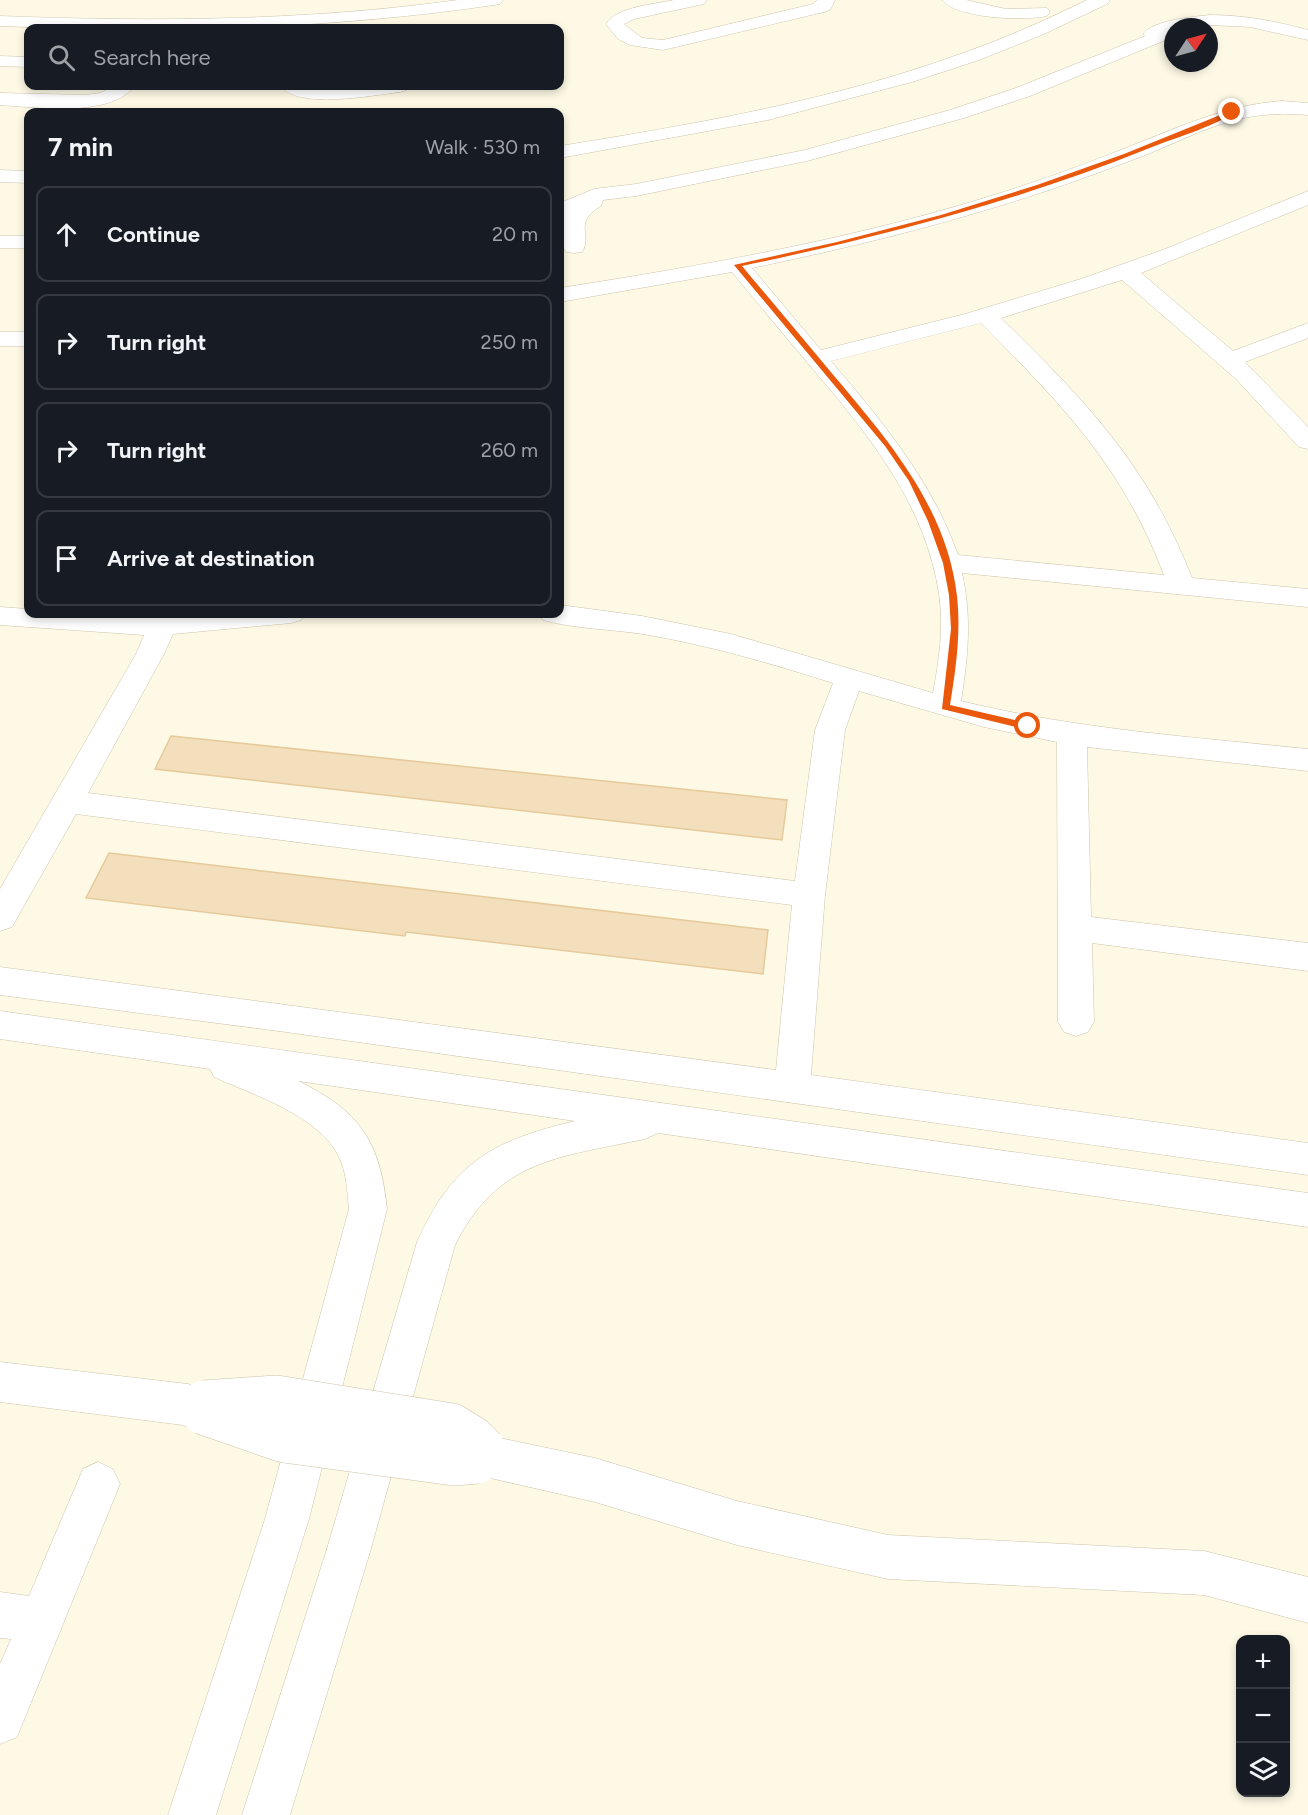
<!DOCTYPE html>
<meta charset="utf-8">
<style>
body{margin:0;font-family:Figtree,sans-serif;background:#20242c;color:#f1f3f6}
.controls{position:absolute;right:18px;bottom:18px;display:grid;overflow:hidden;border-radius:12px;box-shadow:0 3px 9px #0003}
.controls button{width:54px;height:54px;display:grid;place-items:center;padding:0;border:0;border-bottom:2px solid #363941;background:#171b24;color:#f1f3f6;font:30px sans-serif}
.compass{position:absolute;left:1164px;top:18px;width:54px;height:54px;border-radius:50%;background:#171b24;box-shadow:0 3px 9px #0003;rotate:54deg}
.stop{position:absolute;width:18px;height:18px;margin:-14px;border:4px solid #ea580c;border-radius:50%;background:#fff}
.stop.end{background:#ea580c;border-color:#fff;box-shadow:0 2px 6px #0008}
.list{margin:0;padding:0;list-style:none}
h2{display:flex;justify-content:space-between;align-items:center;height:78px;margin:0;padding:0 24px;font-size:26px}
h2 small{font-size:20px;font-weight:400;color:#9ea1a6}
.list li{display:grid;grid-template-columns:39px 1fr auto;gap:18px;align-items:center;box-sizing:border-box;height:96px;margin:0 12px 12px;padding:0 12px;border:2px solid #363941;border-radius:12px}
.list b{display:block;font-size:22px;white-space:nowrap}
.list em{font-size:20px;font-style:normal;color:#9ea1a6}
.icon{flex:none;width:33px;height:33px;fill:none;stroke:currentColor;stroke-width:2;stroke-linecap:round;stroke-linejoin:round}
.map{position:relative;flex:none;width:1308px;height:1815px;overflow:hidden}
.search{position:absolute;background:#171b24;box-shadow:0 3px 9px #0003;left:24px;top:24px;width:540px;height:66px;display:flex;align-items:center;gap:15px;box-sizing:border-box;padding:0 21px;border-radius:12px;color:#9ea1a6;font-size:22px}
.panel{position:absolute;background:#171b24;box-shadow:0 3px 9px #0003;left:24px;top:108px;width:540px;height:510px;border-radius:12px}
.map>svg:first-child{display:block}
.building{fill:#f3dfbb;stroke:#e6ca9b;stroke-width:1.5}
.lines{fill:none;stroke-linecap:round;stroke-linejoin:round}
.minor-casing{stroke:#cfc3ab;stroke-width:1}
.minor{fill:#fff;fill-rule:evenodd}
.minor-bridge-casing{stroke:#cfc3ab;stroke-width:44;stroke-linecap:butt}
.minor-bridge{stroke:#fff;stroke-width:43}
.route{fill:#ea580c}
</style>
<div class="map">
<svg width="1308" height="1815" viewBox="0 0 1308 1815">
<rect width="100%" height="100%" fill="#fdf9e5"/>
<g class="building">
<polygon points="171,736 787,800 782,840 155,769"/>
<polygon points="109,853 768,930 763,974 406,932 405,936 86,898"/>
</g>
<g class="lines">
<defs>
<g id="minor">
<path d="M458,0H503L500,4L494,5C330,29 166,33 0,26V16C153,22 306,21 458,0Z"/>
<path d="M674,0H707L704,4L634,19L624,24L642,38L663,40L813,4L817,0H835L830,10L824,12L663,50L630,45L618,39L606,24C615,7 656,4 674,0Z"/>
<path d="M942,0H966L1006,9L1047,8L1050,12L1047,16C1025,21 957,19 942,0Z"/>
<path d="M1087,0H1110L1107,4L1044,34L979,60L912,82L768,120L560,158V146C697,124 835,100 966,52C1008,37 1048,19 1087,0Z"/>
<path d="M1210,15C1243,15 1275,21 1308,30V40L1250,27L1210,25L1173,27V37L1030,96L964,118L807,161L636,196L603,200L601,206C572,223 593,235 582,252L574,253L566,252L563,247L564,222L560,223V203L594,189L636,184L805,150L950,110L1016,88L1145,36L1143,34C1154,20 1192,17 1210,15Z"/>
<polygon points="0,56 28,57 28,67 0,66"/>
<path d="M115,86H134C112,118 34,107 0,105V93L86,95L100,93Z"/>
<path d="M281,86H409L407,90L400,92C374,95 297,110 281,86Z"/>
<path d="M1282,101L1308,103V115C1240,109 1208,129 1148,154C1111,168 1074,182 1037,194C943,225 848,248 752,268L821,350L965,314L1081,279L1165,249L1308,191V205L1141,273L1233,351L1308,323V338L1245,362L1308,427V449L1299,447L1236,379L1122,280L1001,318C1086,401 1148,465 1192,578L1308,589V607L962,573C972,617 968,657 961,701C1075,729 1192,737 1308,749V771L1087,747L1091,917L1308,943V971L1092,943L1094,1022L1088,1032L1076,1036L1064,1032L1058,1022L1057,742L984,727L859,691L845,730L825,895L811,1075L1308,1143V1175L286,1032L0,995V967L776,1070L792,905L76,814L12,927L0,931V889L136,654L144,635L0,625V607L28,609V614C73,614 118,619 162,617C209,614 259,609 305,614L301,620L291,623L173,634L164,654L88,793L795,881L815,730L833,683C770,663 708,645 643,634C610,629 575,629 543,620L539,614H560V605L642,616L731,634L933,693C939,661 944,627 939,594C926,507 872,439 817,374C788,340 760,306 732,272L560,302V288C701,266 843,241 981,199C1027,185 1073,169 1118,151C1173,130 1223,105 1282,101ZM981,323C1062,405 1122,465 1164,575L958,555C932,481 882,421 831,361Z"/>
<polygon points="0,170 28,171 28,183 0,182"/>
<rect x="0" y="236" width="28" height="12"/>
<rect x="0" y="332" width="28" height="14"/>
<path d="M0,1011L1308,1193V1227L658,1133L645,1139C560,1157 498,1159 455,1245L370,1552L290,1815H242L326,1552L417,1242C453,1162 492,1141 575,1121L298,1081C360,1111 380,1141 387,1209L309,1519L216,1815H168L265,1519L349,1209C347,1192 347,1175 340,1159C321,1116 254,1095 214,1077L210,1069L0,1039Z"/>
<polygon points="0,1362 188,1384 218,1398 224,1413 218,1428 203,1434 183,1425 0,1402"/>
<polygon points="490,1436 595,1458 737,1501 888,1535 1204,1551 1308,1577 1308,1623 1204,1595 888,1579 737,1545 595,1502 490,1478 477,1483 462,1477 456,1462 462,1447"/>
<polygon points="98,1462 113,1469 120,1484 17,1737 0,1744 0,1664 11,1639 0,1638 0,1592 29,1596 83,1469"/>
</g>
</defs>
<use href="#minor" class="minor-casing"/>
<use href="#minor" class="minor"/>
<defs>
<g id="minor-bridge">
<polyline points="204,1402 276,1397 452,1425 473,1438 484,1449"/>
<polyline points="203,1413 284,1441 454,1464 477,1462"/>
</g>
</defs>
<use href="#minor-bridge" class="minor-bridge-casing"/>
<use href="#minor-bridge" class="minor-bridge"/>
</g>
<path class="route" d="M1230,111L1235,112C1211,128 1174,138 1147,149C1016,202 879,237 742,266C773,303 804,340 835,377C890,442 947,509 957,596C961,633 956,668 950,705L1028,723L1033,726L1028,730L942,709L951,629L949,595L943,563L928,521L909,481L885,446L734,265L837,242L941,215L1037,185L1124,154Z"/>
</svg>
<div class="controls">
<button>+</button>
<button>−</button>
<button><svg class="icon" aria-label="layers" viewBox="0 0 24 24"><path d="M12 4l9 5-9 5-9-5zM3 14l9 5 9-5"/></svg></button>
</div>
<svg class="compass" viewBox="-18 -18 36 36"><path d="M0-13l5 13h-10z" fill="#e53935"/><path d="M0 13l5-13h-10z" fill="#9ea1a6"/></svg>
<div class="stop" style="left:1028px;top:726px"></div>
<div class="stop end" style="left:1232px;top:112px"></div>
<div class="search"><svg class="icon" aria-label="search" viewBox="0 0 24 24"><circle cx="10" cy="10" r="6"/><path d="M15 15l6 6"/></svg>Search here</div>
<section class="panel">
<h2>7 min<small>Walk · 530 m</small></h2>
<ul class="list">
<li><svg class="icon" aria-label="ahead" viewBox="0 0 24 24"><path d="M12 20V5M6 11l6-6 6 6"/></svg><div><b>Continue</b></div><em>20 m</em></li>
<li><svg class="icon" aria-label="right" viewBox="0 0 24 24"><path d="M7 20v-9h11M14 6l5 5-5 5"/></svg><div><b>Turn right</b></div><em>250 m</em></li>
<li><svg class="icon" aria-label="right" viewBox="0 0 24 24"><path d="M7 20v-9h11M14 6l5 5-5 5"/></svg><div><b>Turn right</b></div><em>260 m</em></li>
<li><svg class="icon" aria-label="arrive" viewBox="0 0 24 24"><path d="M6 21V4h12l-3 4 3 4H6"/></svg><div><b>Arrive at destination</b></div></li>
</ul>
</section>
</div>
